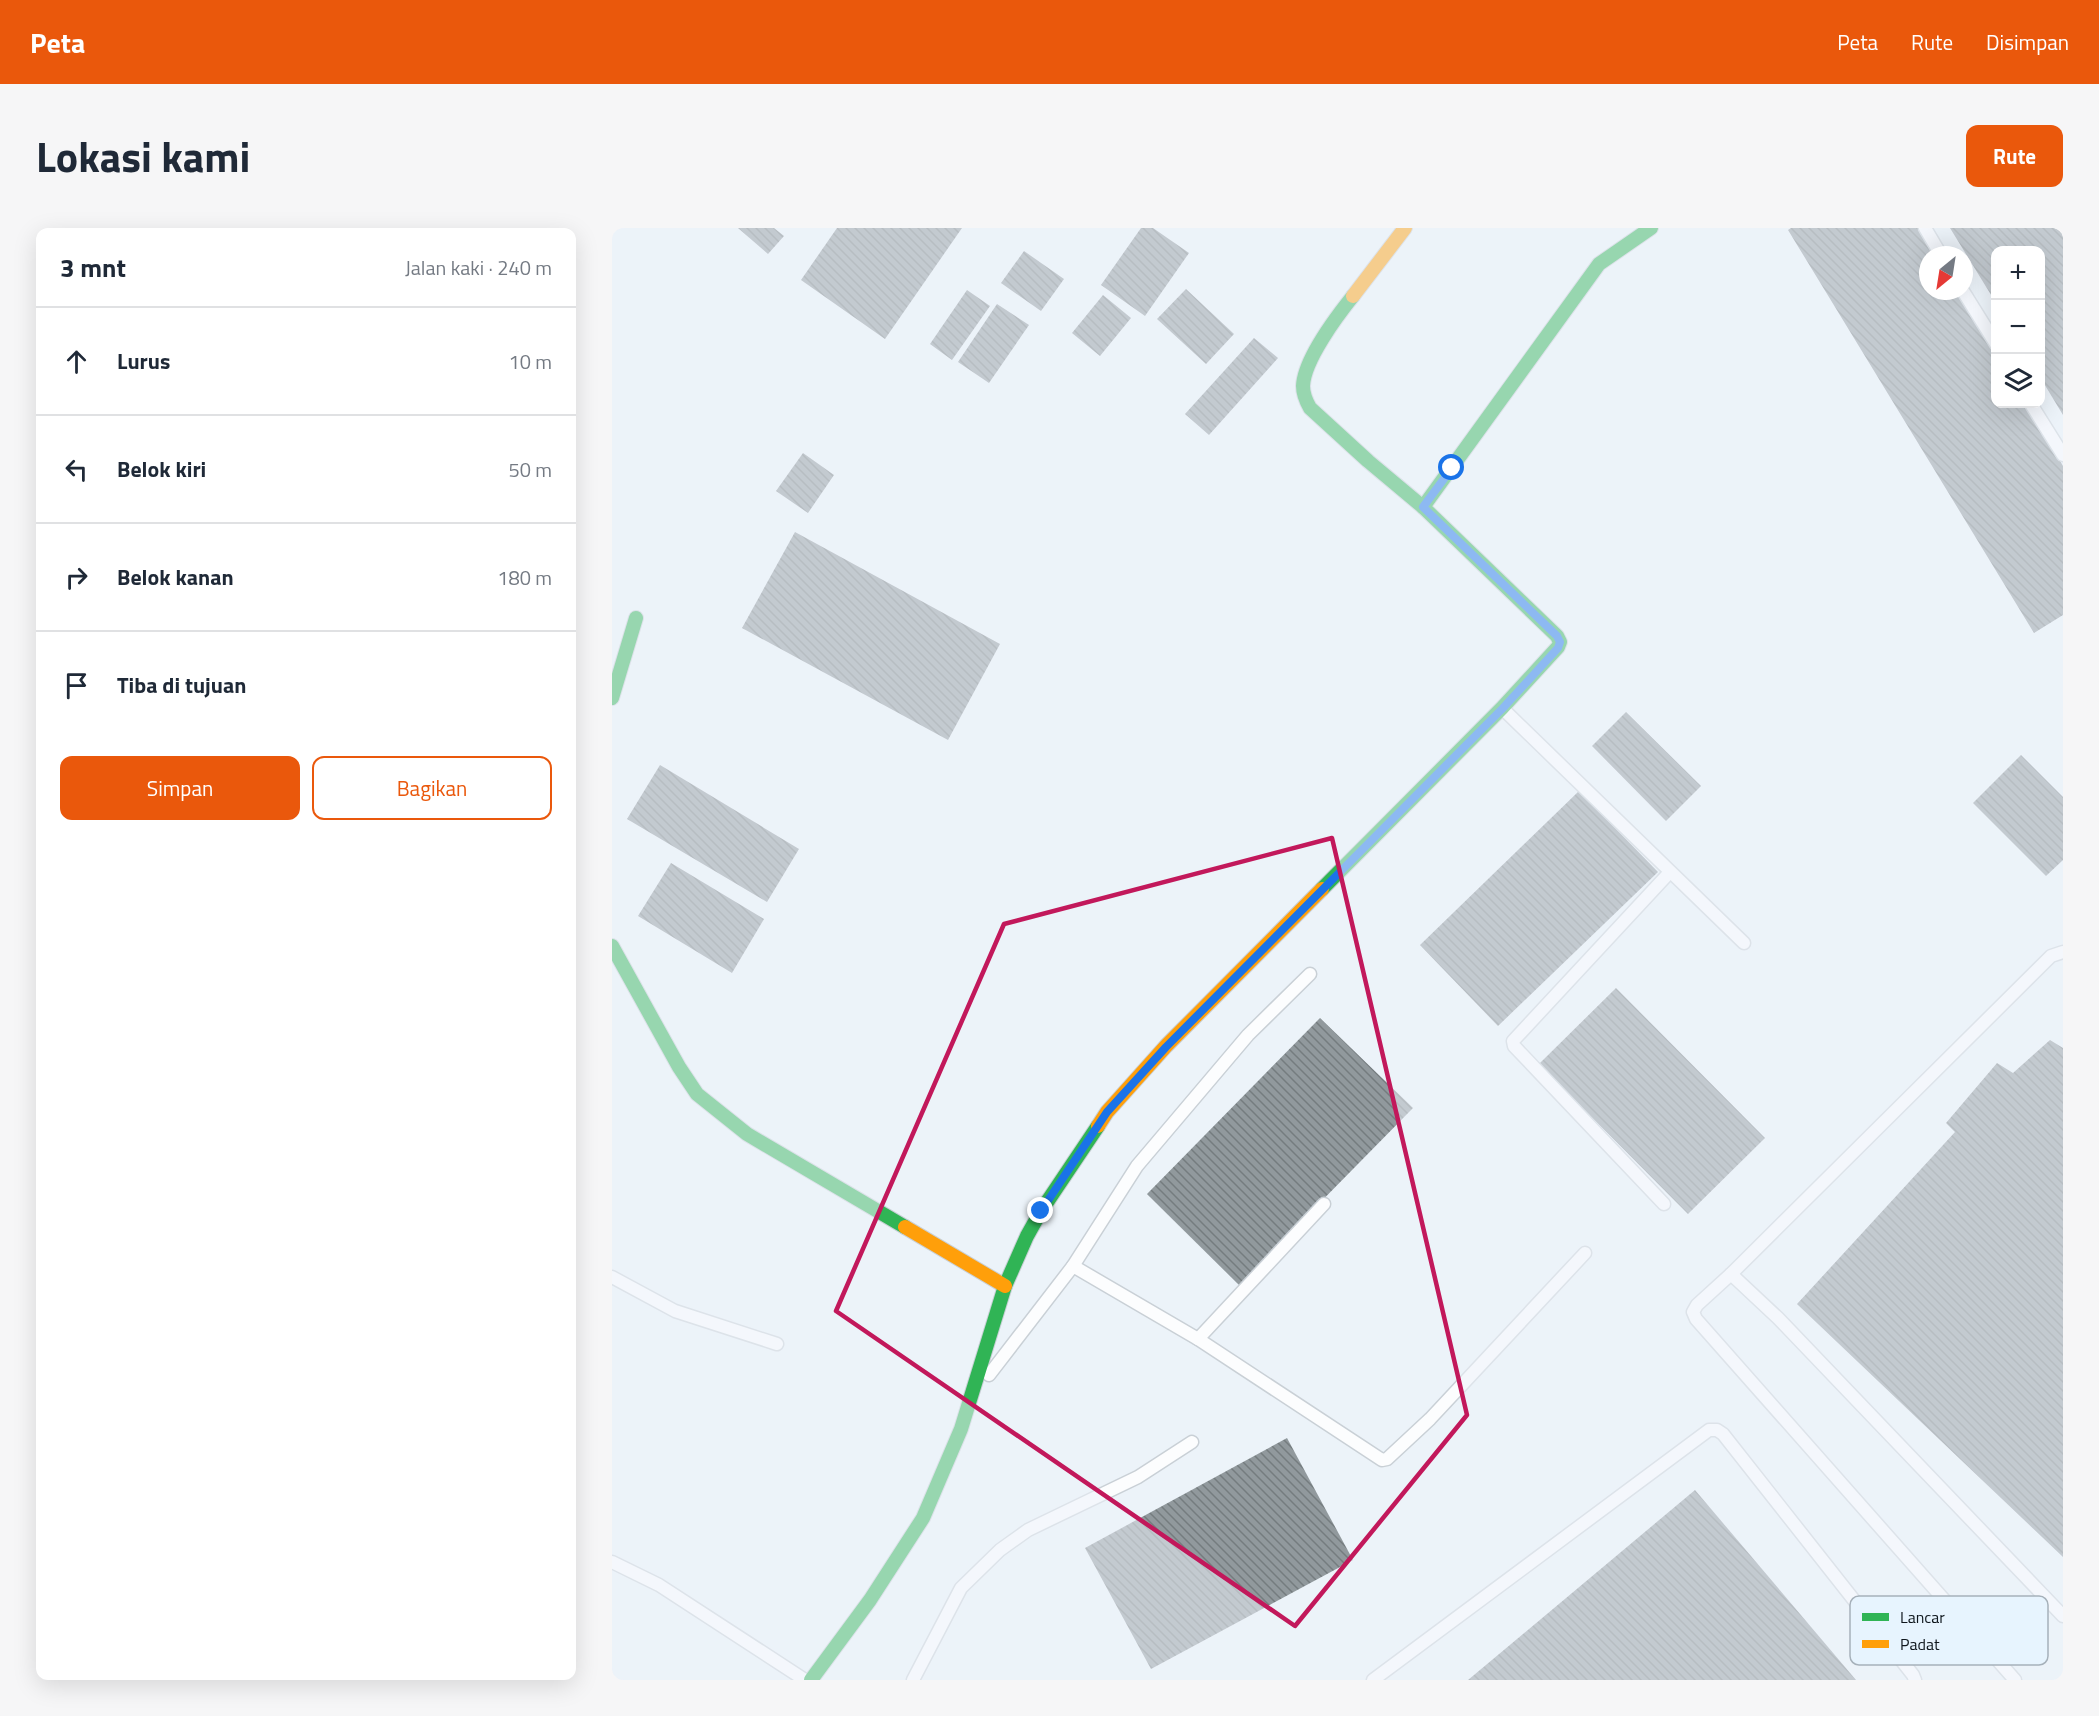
<!DOCTYPE html>
<html lang="id">
<meta charset="utf-8">
<style>
body{margin:0;font-family:"Titillium Web",sans-serif;background:#f6f6f7;color:#1f2937}
.controls{position:absolute;right:18px;top:18px;display:grid;overflow:hidden;border-radius:12px;box-shadow:0 6px 24px #0002}
.controls button{width:54px;height:54px;display:grid;place-items:center;padding:0;border:0;border-bottom:2px solid #e0e1e3;background:#fff;color:#1f2937;font:30px sans-serif}
.compass{position:absolute;left:1307px;top:18px;width:54px;height:54px;border-radius:50%;background:#fff;box-shadow:0 6px 24px #0002;rotate:210deg}
.stop{position:absolute;width:18px;height:18px;margin:-14px;border:4px solid #1a73e8;border-radius:50%;background:#fff}
.stop.end{background:#1a73e8;border-color:#fff;box-shadow:0 2px 6px #0008}
.list{margin:0;padding:0;list-style:none}
h2{display:flex;justify-content:space-between;align-items:center;height:78px;margin:0;padding:0 24px;font-size:26px}
h2 small{font-size:20px;font-weight:400;color:#747a83}
.list li{display:grid;grid-template-columns:39px 1fr auto;gap:18px;align-items:center;box-sizing:border-box;height:108px;padding:0 24px;border-top:2px solid #e0e1e3}
.list b{display:block;font-size:22px;white-space:nowrap}
.list em{font-size:20px;font-style:normal;color:#747a83}
.actions{display:flex;gap:12px;padding:18px 24px}
.actions a{flex:1;padding:14px 0;border:2px solid #ea580c;border-radius:12px;text-align:center;font-size:21px;color:#ea580c}
.actions .main{background:#ea580c;color:#fff}
.icon{flex:none;width:33px;height:33px;fill:none;stroke:currentColor;stroke-width:2;stroke-linecap:round;stroke-linejoin:round}
.map{position:relative;flex:none;width:1451px;height:1452px;overflow:hidden;border-radius:12px}
header{display:flex;align-items:center;gap:36px;box-sizing:border-box;height:84px;padding:0 30px;background:#ea580c;color:#fff}
header strong{font-size:28px}
nav{display:flex;gap:33px;margin-inline-start:auto;font-size:21px}
.intro{display:flex;align-items:center;justify-content:space-between;box-sizing:border-box;height:144px;padding:0 36px}
h1{margin:0;font-size:42px}
.button{padding:15px 27px;border-radius:12px;background:#ea580c;color:#fff;font-size:21px;font-weight:700}
main{display:flex;gap:36px;padding:0 36px}
aside{flex:1;background:#fff;border-radius:12px;box-shadow:0 6px 24px #0002}
.map>svg:first-child{display:block}
.building{fill:url(#building-back-hatch)}
.lines{fill:none;stroke-linecap:round;stroke-linejoin:round}
.lane-casing{stroke:#c9d0d6;stroke-width:15}
.fast-casing{stroke:#c9d0d6;stroke-width:16}
.slow-casing{stroke:#c9d0d6;stroke-width:16}
.lane{stroke:#fcfdfe;stroke-width:12}
.fast{stroke:#30b455;stroke-width:14}
.slow{stroke:#ff9f0a;stroke-width:14}
.route{stroke:#1a73e8;stroke-width:8}
.marked{fill:none;stroke:#c2185b;stroke-width:4.5;stroke-linejoin:round}
.key{fill:#e7f4fe;stroke:#a6b1ba;stroke-width:1.5}
.key-label{font-size:16px;fill:#0e161c}
</style>
<header>
<strong>Peta</strong>
<nav><a>Peta</a><a>Rute</a><a>Disimpan</a></nav>
</header>
<div class="intro"><h1>Lokasi kami</h1><a class="button">Rute</a></div>
<main>
<aside>
<h2>3 mnt<small>Jalan kaki · 240 m</small></h2>
<ul class="list">
<li><svg class="icon" aria-label="ahead" viewBox="0 0 24 24"><path d="M12 20V5M6 11l6-6 6 6"/></svg><div><b>Lurus</b></div><em>10 m</em></li>
<li><svg class="icon" aria-label="left" viewBox="0 0 24 24"><path d="M17 20v-9H6M10 6l-5 5 5 5"/></svg><div><b>Belok kiri</b></div><em>50 m</em></li>
<li><svg class="icon" aria-label="right" viewBox="0 0 24 24"><path d="M7 20v-9h11M14 6l5 5-5 5"/></svg><div><b>Belok kanan</b></div><em>180 m</em></li>
<li><svg class="icon" aria-label="arrive" viewBox="0 0 24 24"><path d="M6 21V4h12l-3 4 3 4H6"/></svg><div><b>Tiba di tujuan</b></div></li>
</ul>
<div class="actions"><a class="main">Simpan</a><a>Bagikan</a></div>
</aside>
<div class="map">
<svg width="1451" height="1452" viewBox="0 0 1451 1452">
<defs>
<pattern id="building-back-hatch" width="6" height="6" patternUnits="userSpaceOnUse" patternTransform="scale(1.5)"><rect width="6" height="6" fill="#91999d"/><path d="M-1 5l2 2M0 0l6 6M5-1l2 2" fill="none" stroke="#757c7f"/></pattern>
</defs>
<rect width="100%" height="100%" fill="#ecf3f9"/>
<g class="building">
<polygon points="126,0 162,0 172,8 156,26"/>
<polygon points="225,0 350,0 273,111 189,52"/>
<polygon points="529,0 541,0 577,25 533,88 489,57"/>
<polygon points="1179,0 1306,0 1322,27 1316,27 1316,63 1344,63 1384,127 1384,176 1413,176 1451,238 1451,387 1422,405 1176,2"/>
<polygon points="1338,0 1451,0 1451,187 1428,149 1428,22 1384,22 1384,75"/>
<polygon points="412,23 452,51 429,83 389,55"/>
<polygon points="574,61 622,106 594,136 545,91"/>
<polygon points="355,62 378,78 340,132 318,116"/>
<polygon points="491,67 519,90 488,128 460,105"/>
<polygon points="385,76 417,97 377,155 346,134"/>
<polygon points="642,110 666,130 597,207 573,186"/>
<polygon points="191,225 222,247 196,285 164,263"/>
<polygon points="183,304 388,416 336,512 130,400"/>
<polygon points="1014,484 1089,558 1054,593 980,518"/>
<polygon points="1409,527 1451,569 1451,632 1434,648 1361,575"/>
<polygon points="48,537 187,621 155,674 15,591"/>
<polygon points="967,563 1046,644 886,798 808,717"/>
<polygon points="59,635 152,691 120,745 26,688"/>
<polygon points="1004,760 1153,910 1076,986 927,836"/>
<polygon points="708,790 801,880 627,1057 535,966"/>
<polygon points="1438,812 1451,820 1451,1329 1185,1076 1343,904 1334,895 1385,835 1401,845"/>
<polygon points="675,1210 741,1332 539,1441 473,1320"/>
<polygon points="1083,1262 1244,1452 856,1452"/>
</g>
<g class="lines">
<defs>
<g id="lane">
<polyline points="1313,0 1329,27"/>
<polyline points="1351,63 1384,116"/>
<polyline points="1419,176 1451,227"/>
<polyline points="891,481 1132,715"/>
<polyline points="1052,976 902,818 901,813 1058,644"/>
<polyline points="461,1038 525,938 636,807 698,746"/>
<polyline points="1119,1046 1166,1090 1451,1388"/>
<polyline points="0,1049 63,1083 165,1116"/>
<polyline points="586,1111 712,976"/>
<polyline points="377,1147 461,1038 586,1111 770,1232 775,1231 818,1191 973,1025"/>
<polyline points="0,1334 47,1357 193,1452"/>
<polyline points="301,1452 349,1360 388,1322 416,1302 526,1249 580,1214"/>
<polyline points="761,1452 1097,1202 1105,1202 1111,1206 1301,1447 1303,1452"/>
<polyline points="1403,1452 1084,1091 1081,1084 1085,1077 1119,1046 1439,728 1451,724"/>
</g>
<g id="fast">
<polyline points="811,279 987,36 1039,0"/>
<polyline points="0,470 24,390"/>
<path d="M710,661L890,480L946,419L948,414L945,408L811,279L756,233L698,180C694,173 691,166 691,158C692,132 725,88 741,68"/>
<polyline points="0,718 67,839 85,866 135,906 293,999"/>
<polyline points="199,1452 258,1372 311,1290 349,1201 393,1058 415,1008 429,983 486,898"/>
</g>
<g id="slow">
<polyline points="741,68 793,0"/>
<polyline points="486,898 495,884 554,818 710,661"/>
<polyline points="293,999 393,1058"/>
</g>
</defs>
<use href="#lane" class="lane-casing"/>
<use href="#fast" class="fast-casing"/>
<use href="#slow" class="slow-casing"/>
<use href="#lane" class="lane"/>
<use href="#fast" class="fast"/>
<use href="#slow" class="slow"/>
</g>
<g class="lines">
<polyline class="route" points="429,983 495,884 554,819 891,480 946,420 948,414 945,408 811,279 840,240"/>
</g>
<path d="M0 0H1451V1452H0ZM720,610L855,1187L683,1398L224,1083L392,696Z" fill="#ecf3f9" fill-opacity=".55" fill-rule="evenodd"/>
<path class="marked" d="M720,610L855,1187L683,1398L224,1083L392,696Z"/>
<rect x="1238" y="1368" width="198" height="69" rx="9" class="key"/>
<rect x="1250" y="1385" width="27" height="8" fill="#30b455"/>
<rect x="1250" y="1412" width="27" height="8" fill="#ff9f0a"/>
<g class="key-label">
<text x="1288" y="1395">Lancar</text>
<text x="1288" y="1422">Padat</text>
</g>
</svg>
<div class="controls">
<button>+</button>
<button>−</button>
<button><svg class="icon" aria-label="layers" viewBox="0 0 24 24"><path d="M12 4l9 5-9 5-9-5zM3 14l9 5 9-5"/></svg></button>
</div>
<svg class="compass" viewBox="-18 -18 36 36"><path d="M0-13l5 13h-10z" fill="#e53935"/><path d="M0 13l5-13h-10z" fill="#747a83"/></svg>
<div class="stop" style="left:840px;top:240px"></div>
<div class="stop end" style="left:429px;top:983px"></div>
</div>
</main>
